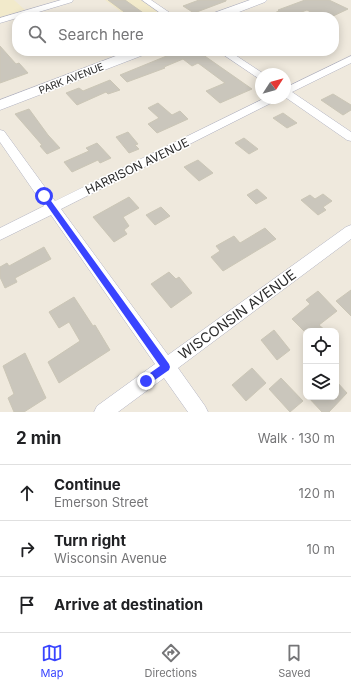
<!DOCTYPE html>
<meta charset="utf-8">
<style>
body{margin:0;font-family:Inter,sans-serif;background:#f6f6f6;color:#202124}
.controls{position:absolute;right:12px;bottom:12px;display:grid;overflow:hidden;border-radius:8px;box-shadow:0 2px 10px #0003}
.controls button{width:36px;height:36px;display:grid;place-items:center;padding:0;border:0;border-bottom:1px solid #e0e0e0;background:#fff;color:#202124;font:20px sans-serif}
.compass{position:absolute;left:255px;top:68px;width:36px;height:36px;border-radius:50%;background:#fff;box-shadow:0 2px 10px #0003;rotate:54deg}
.stop{position:absolute;width:12px;height:12px;margin:-9px;border:3px solid #3944ff;border-radius:50%;background:#fff}
.stop.end{background:#3944ff;border-color:#fff;box-shadow:0 1px 4px #0008}
.list{margin:0;padding:0;list-style:none}
h2{display:flex;justify-content:space-between;align-items:center;height:52px;margin:0;padding:0 16px;font-size:17px}
h2 small{font-size:13px;font-weight:400;color:#757577}
.list li{display:grid;grid-template-columns:26px 1fr auto;gap:12px;align-items:center;box-sizing:border-box;height:56px;padding:0 16px;border-top:1px solid #e0e0e0}
.list b{display:block;font-size:15px;white-space:nowrap}
.list p{margin:0;font-size:13px;white-space:nowrap;color:#757577}
.list em{font-size:13px;font-style:normal;color:#757577}
.icon{flex:none;width:22px;height:22px;fill:none;stroke:currentColor;stroke-width:2;stroke-linecap:round;stroke-linejoin:round}
.map{position:relative;flex:none;width:351px;height:412px;overflow:hidden}
.search{position:absolute;background:#fff;box-shadow:0 2px 10px #0003;left:12px;right:12px;top:12px;height:44px;display:flex;align-items:center;gap:10px;box-sizing:border-box;padding:0 14px;border-radius:16px;color:#757577;font-size:15px}
.sheet{height:220px;background:#fff}
nav{display:flex;justify-content:space-around;align-items:center;box-sizing:border-box;height:56px;border-top:1px solid #e0e0e0;background:#fff;font-size:11px;color:#757577}
nav a{display:grid;justify-items:center;gap:2px}
nav .on{color:#3944ff}
.map>svg:first-child{display:block}
.education{fill:#f2eacb}
.building{fill:#cac6bc;stroke:#cbc6b6}
.lines{fill:none;stroke-linecap:round;stroke-linejoin:round}
.street-casing{stroke:#b1b2c1;stroke-width:1}
.secondary-casing{stroke:#b1b2c1;stroke-width:1}
.street{fill:#fff;fill-rule:evenodd}
.secondary{fill:#fff;fill-rule:evenodd}
.route{fill:#3944ff}
.labels{text-anchor:middle;dominant-baseline:central;stroke-width:3;stroke-linejoin:round;paint-order:stroke}
.far-street-label{font-size:10px;fill:#2c2c2c;stroke:#fff}
.street-label{font-size:12px;fill:#2c2c2c;stroke:#fff}
.near-street-label{font-size:14px;fill:#2c2c2c;stroke:#fff}
</style>
<div class="map">
<svg width="351" height="412" viewBox="0 0 351 412">
<rect width="100%" height="100%" fill="#efe9dd"/>
<g class="education">
<polygon points="0,0 14,0 25,10 0,18"/>
<polygon points="105,0 141,0 166,17 116,17 124,14"/>
</g>
<g class="building">
<polygon points="108,0 125,0 149,17 131,17"/>
<polygon points="199,0 226,0 226,1 194,13 183,6"/>
<polygon points="305,0 329,0 348,9 331,17 320,17 307,10 288,17 265,17 279,11 278,10"/>
<polygon points="0,46 16,64 19,63 28,73 0,83"/>
<polygon points="163,51 201,51 199,52 252,89 220,103 206,91 225,83 198,63 192,66 183,59 164,67 165,68 127,82 120,75 169,55"/>
<polygon points="110,80 120,90 108,94 106,92 77,105 66,93 79,88 83,91"/>
<polygon points="333,94 351,105 351,110 343,115 321,100"/>
<polygon points="158,103 172,115 180,111 188,119 157,133 148,124 159,118 148,108"/>
<polygon points="29,109 48,135 60,148 47,154 40,146 42,145 15,114"/>
<polygon points="283,113 297,123 287,128 273,118"/>
<polygon points="128,132 138,144 135,145 139,149 129,153 116,137"/>
<polygon points="244,138 258,149 249,154 235,143"/>
<polygon points="97,143 111,158 100,163 98,160 72,172 64,162 89,151 86,148"/>
<polygon points="198,160 213,173 199,181 184,167"/>
<polygon points="257,189 267,198 256,204 247,195"/>
<polygon points="323,194 332,201 323,207 326,210 318,215 301,200 310,195 315,199"/>
<polygon points="129,197 139,208 123,217 129,226 124,230 127,234 114,242 93,217"/>
<polygon points="161,207 170,216 155,225 146,215"/>
<polygon points="265,228 276,239 223,271 211,257 220,251 216,246 234,236 240,243"/>
<polygon points="44,247 51,259 15,278 17,282 5,288 0,277 0,267 7,263 9,266"/>
<polygon points="169,272 176,279 179,277 192,293 171,308 151,284"/>
<polygon points="351,290 351,316 336,301"/>
<polygon points="318,291 337,311 319,325 326,331 304,331 292,319 310,304 306,300"/>
<polygon points="74,297 93,326 95,325 110,350 59,383 48,362 80,341 69,322 59,328 49,312"/>
<polygon points="274,330 290,350 277,360 261,340"/>
<polygon points="25,353 46,398 24,412 14,412 8,398 14,394 3,366"/>
<polygon points="252,368 266,383 246,401 232,385"/>
<polygon points="281,378 303,401 290,412 269,389"/>
<polygon points="336,381 347,393 329,412 322,412 308,397 336,397"/>
</g>
<g class="lines">
<defs>
<g id="street">
<polygon points="61,0 73,0 72,2 22,17 17,17 17,18 0,23 0,18"/>
<polygon points="142,0 151,0 176,17 166,17"/>
<polygon points="218,51 229,51 264,74 261,74 261,79 258,78"/>
<polygon points="351,56 351,63 292,92 351,132 351,141 347,140 285,97 285,88"/>
<polygon points="265,98 278,98 277,100 61,209 168,355 346,227 351,225 351,239 178,368 205,406 208,412 188,412 164,378 118,412 94,412 97,406 155,364 51,215 0,240 0,228 44,206 0,142 0,130 4,131 55,201"/>
</g>
<g id="secondary">
<polygon points="250,0 267,0 265,2 226,17 209,17 211,14"/>
<polygon points="129,51 148,51 146,54 0,110 0,100"/>
</g>
</defs>
<use href="#street" class="street-casing"/>
<use href="#secondary" class="secondary-casing"/>
<use href="#street" class="street"/>
<use href="#secondary" class="secondary"/>
</g>
<polygon class="route" points="44,193 46,194 169,364 170,367 169,370 149,384 146,386 143,384 141,381 143,378 160,366 41,197 41,194"/>
<g class="labels">
<g class="far-street-label">
<text transform="translate(71 78) rotate(-21)">PARK AVENUE</text>
</g>
<g class="street-label">
<text transform="translate(137 166) rotate(-26)">HARRISON AVENUE</text>
</g>
<g class="near-street-label">
<text transform="translate(237 314) rotate(-36)">WISCONSIN AVENUE</text>
</g>
</g>
</svg>
<div class="controls">
<button><svg class="icon" aria-label="locate" viewBox="0 0 24 24"><circle cx="12" cy="12" r="6"/><path d="M12 2v4M12 18v4M2 12h4M18 12h4"/></svg></button>
<button><svg class="icon" aria-label="layers" viewBox="0 0 24 24"><path d="M12 4l9 5-9 5-9-5zM3 14l9 5 9-5"/></svg></button>
</div>
<svg class="compass" viewBox="-18 -18 36 36"><path d="M0-13l5 13h-10z" fill="#e53935"/><path d="M0 13l5-13h-10z" fill="#757577"/></svg>
<div class="stop" style="left:44px;top:196px"></div>
<div class="stop end" style="left:146px;top:381px"></div>
<div class="search"><svg class="icon" aria-label="search" viewBox="0 0 24 24"><circle cx="10" cy="10" r="6"/><path d="M15 15l6 6"/></svg>Search here</div>
</div>
<section class="sheet">
<h2>2 min<small>Walk · 130 m</small></h2>
<ul class="list">
<li><svg class="icon" aria-label="ahead" viewBox="0 0 24 24"><path d="M12 20V5M6 11l6-6 6 6"/></svg><div><b>Continue</b><p>Emerson Street</p></div><em>120 m</em></li>
<li><svg class="icon" aria-label="right" viewBox="0 0 24 24"><path d="M7 20v-9h11M14 6l5 5-5 5"/></svg><div><b>Turn right</b><p>Wisconsin Avenue</p></div><em>10 m</em></li>
<li><svg class="icon" aria-label="arrive" viewBox="0 0 24 24"><path d="M6 21V4h12l-3 4 3 4H6"/></svg><div><b>Arrive at destination</b></div></li>
</ul>
</section>
<nav>
<a class="on"><svg class="icon" aria-label="map" viewBox="0 0 24 24"><path d="M3 6l6-2 6 2 6-2v14l-6 2-6-2-6 2zM9 4v14M15 6v14"/></svg>Map</a>
<a><svg class="icon" aria-label="directions" viewBox="0 0 24 24"><path d="M12 3l9 9-9 9-9-9zM9 14v-3h6M13 9l2 2-2 2"/></svg>Directions</a>
<a><svg class="icon" aria-label="saved" viewBox="0 0 24 24"><path d="M7 4h10v16l-5-4-5 4z"/></svg>Saved</a>
</nav>
